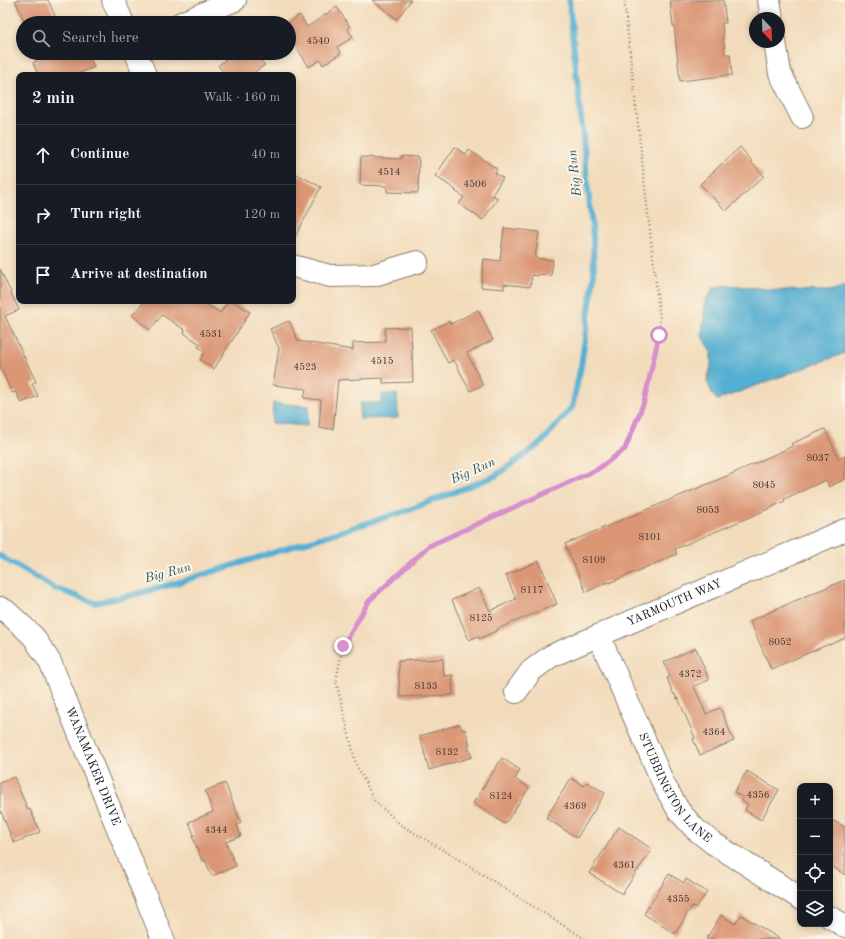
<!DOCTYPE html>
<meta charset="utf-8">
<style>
body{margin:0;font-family:"Old Standard TT",serif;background:#242831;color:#f1f3f6}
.controls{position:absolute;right:12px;bottom:12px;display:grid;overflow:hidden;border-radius:8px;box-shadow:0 2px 6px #0003}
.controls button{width:36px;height:36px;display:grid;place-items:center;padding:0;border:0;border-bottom:1px solid #363941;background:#171b24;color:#f1f3f6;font:20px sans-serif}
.compass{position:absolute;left:749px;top:12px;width:36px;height:36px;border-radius:50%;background:#171b24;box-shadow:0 2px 6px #0003;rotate:157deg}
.stop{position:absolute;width:12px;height:12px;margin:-9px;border:3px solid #d690ce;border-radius:50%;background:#fff}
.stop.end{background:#d690ce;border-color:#fff;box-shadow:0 1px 4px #0008}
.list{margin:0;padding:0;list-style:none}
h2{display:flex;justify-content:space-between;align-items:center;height:52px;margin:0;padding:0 16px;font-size:17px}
h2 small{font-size:13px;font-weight:400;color:#9ea1a6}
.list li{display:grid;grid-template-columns:26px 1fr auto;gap:12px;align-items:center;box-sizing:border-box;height:60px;padding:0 16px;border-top:1px solid #363941}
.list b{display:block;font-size:15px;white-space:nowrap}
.list em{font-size:13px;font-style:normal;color:#9ea1a6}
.icon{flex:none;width:22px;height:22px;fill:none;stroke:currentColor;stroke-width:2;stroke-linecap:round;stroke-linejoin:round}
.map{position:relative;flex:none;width:845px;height:939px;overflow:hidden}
.search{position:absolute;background:#171b24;box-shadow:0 2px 6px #0003;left:16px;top:16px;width:280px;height:44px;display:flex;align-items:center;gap:10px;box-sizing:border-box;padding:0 14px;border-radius:22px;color:#9ea1a6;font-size:15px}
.panel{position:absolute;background:#171b24;box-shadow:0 2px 6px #0003;left:16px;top:72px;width:280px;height:232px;border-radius:8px}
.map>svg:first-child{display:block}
.water{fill:#55afd2;stroke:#386677}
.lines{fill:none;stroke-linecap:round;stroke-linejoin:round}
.stream{stroke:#55afd2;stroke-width:6}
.building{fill:#da9675}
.street-casing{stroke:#877c6c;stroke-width:24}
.path{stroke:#877c6c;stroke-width:2.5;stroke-dasharray:1 3;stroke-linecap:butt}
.street{stroke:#fff;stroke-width:22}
.route{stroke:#d690ce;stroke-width:5}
.labels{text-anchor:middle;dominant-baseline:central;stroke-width:4;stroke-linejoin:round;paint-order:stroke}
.number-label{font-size:10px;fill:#4c3a32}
.street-label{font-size:12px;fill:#1c1c1c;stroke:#fcf5e5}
.water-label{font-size:13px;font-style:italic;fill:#335765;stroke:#fcf5e5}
</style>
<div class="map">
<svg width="845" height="939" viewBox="0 0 845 939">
<rect width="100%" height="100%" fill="#fcf5e5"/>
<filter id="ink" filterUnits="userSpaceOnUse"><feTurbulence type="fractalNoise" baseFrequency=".025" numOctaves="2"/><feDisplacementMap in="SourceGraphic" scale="8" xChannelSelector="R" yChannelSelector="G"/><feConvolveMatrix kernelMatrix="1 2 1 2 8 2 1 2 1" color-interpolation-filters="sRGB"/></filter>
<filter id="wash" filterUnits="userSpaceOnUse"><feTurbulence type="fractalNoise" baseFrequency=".012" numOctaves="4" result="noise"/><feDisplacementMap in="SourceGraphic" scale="16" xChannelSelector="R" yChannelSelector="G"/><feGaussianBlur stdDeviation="0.9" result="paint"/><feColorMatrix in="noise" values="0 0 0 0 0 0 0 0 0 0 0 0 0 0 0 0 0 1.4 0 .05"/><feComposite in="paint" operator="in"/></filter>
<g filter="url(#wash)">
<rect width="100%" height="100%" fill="#f2dbbb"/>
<g class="water">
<polygon points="729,285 775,290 830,291 845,286 845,353 717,400 713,395 707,381 711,366 711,352 702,336 705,301 714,287"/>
<polygon points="382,394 397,394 398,418 360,419 360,403 382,403"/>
<polygon points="273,403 309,406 307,426 272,423"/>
</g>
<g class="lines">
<polyline class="stream" points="0,556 54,588 95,603 136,594 180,582 406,511 495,476 541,443 572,407 581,366 594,276 593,238 569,0"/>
</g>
<g id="blocks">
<g class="building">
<polygon points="15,0 48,0 58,23 25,23"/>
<polygon points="372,0 411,0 397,19"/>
<polygon points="670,0 723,0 726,23 722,23 725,54 730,54 732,75 680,81 674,25 673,26"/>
<polygon points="337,7 350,27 347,28 353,37 337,47 341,53 323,65 320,60 309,67 295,45 289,49 289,22 300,15 307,27"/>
<polygon points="34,53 88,53 94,67 75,75 38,75 33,63 37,61"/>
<polygon points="233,53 253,53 265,65 250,75 226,75 218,66"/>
<polygon points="455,147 466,155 469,150 497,169 495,173 503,178 492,195 498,198 483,220 459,204 464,197 455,191 456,190 435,176"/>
<polygon points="740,147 752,161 751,162 764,176 726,211 700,184"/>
<polygon points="401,156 419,157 418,193 387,192 387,186 360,185 361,157 401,159"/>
<polygon points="293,172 321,187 293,241"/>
<polygon points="504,228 539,232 535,258 553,260 551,276 539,274 538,276 532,275 530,287 504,284 504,289 481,287 484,259 500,261"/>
<polygon points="0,269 19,310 5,316 36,382 32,384 38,396 21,403 16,392 12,393 0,367"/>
<polygon points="141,301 202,301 220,313 228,301 233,301 250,312 214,369 200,360 205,351 198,347 200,344 184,333 185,330 162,315 150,330 132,315 143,303"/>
<polygon points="478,310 493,340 467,353 483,385 470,391 454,360 448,363 431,330 449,321 451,324"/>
<polygon points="289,321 298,341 353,350 353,343 385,342 385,328 411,327 413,382 383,383 383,378 338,380 333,429 319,428 321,400 304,398 306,389 273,385 279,348 270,329"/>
<polygon points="825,429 839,459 845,456 845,479 829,487 826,480 784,499 785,501 759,513 675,549 677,554 609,583 608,582 586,592 565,544 734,473 793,446 791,444"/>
<polygon points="539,561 557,604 497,629 498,630 479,639 478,636 469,640 452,600 479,588 490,611 516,599 506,575"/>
<polygon points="845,580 845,638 829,645 829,644 771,669 750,621 808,595"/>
<polygon points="696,648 709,680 694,686 706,714 720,708 734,741 700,755 693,739 695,738 678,698 677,699 675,694 674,695 667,678 670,676 664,662"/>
<polygon points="443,659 444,676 452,675 453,695 400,697 398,661"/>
<polygon points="460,724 462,730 465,729 470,745 468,746 472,757 429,770 420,736"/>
<polygon points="502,758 520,770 515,779 529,788 505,824 473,803"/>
<polygon points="747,771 779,790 761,820 745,810 748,804 742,801 743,798 734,792"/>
<polygon points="14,777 28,810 30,809 40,832 14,843 0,809 0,783"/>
<polygon points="571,778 584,786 587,782 605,793 577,838 546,818"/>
<polygon points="225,783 241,823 237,825 241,836 226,842 236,866 212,876 205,860 202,861 192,836 194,835 189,822 213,812 205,791"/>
<polygon points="830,819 845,827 845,875 830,865"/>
<polygon points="619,827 652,849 622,894 589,873"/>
<polygon points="669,874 684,883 686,879 707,892 696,908 692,906 675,934 644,914"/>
<polygon points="721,915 735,924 741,915 780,939 706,939"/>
</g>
</g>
</g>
<g filter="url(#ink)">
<use href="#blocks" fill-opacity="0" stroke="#877c6c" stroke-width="1"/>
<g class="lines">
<defs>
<g id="street">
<polyline points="113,0 123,23"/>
<polyline points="769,0 772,18"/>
<polyline points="181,23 235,0"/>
<polyline points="775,42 780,73 802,117"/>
<polyline points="136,53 145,75"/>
<polyline points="293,266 330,276 374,275 417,262"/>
<path id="s1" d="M0,608L6,611L33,636L50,662L163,939"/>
<path id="s2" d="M599,636L664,785L679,811L695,829L713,843L800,898"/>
<path id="s3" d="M516,692L531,671L551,656L845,530"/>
<polyline points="830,917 845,926"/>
</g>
</defs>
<use href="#street" class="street-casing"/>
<polyline class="path" points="585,939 450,854 401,825 374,800 356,764 336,681 343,646 369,601 429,546 598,469 625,449 644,402 659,335 660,320 624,0"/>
<use href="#street" class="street"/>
</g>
</g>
<g class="lines" filter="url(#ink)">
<polyline class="route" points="343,646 369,601 429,546 598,469 625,449 644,402 659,335"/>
</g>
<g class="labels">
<g class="number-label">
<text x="318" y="41">4540</text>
<text x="389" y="172">4514</text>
<text x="475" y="184">4506</text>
<text x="211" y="334">4531</text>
<text x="382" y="361">4515</text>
<text x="305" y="367">4523</text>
<text x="818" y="458">8037</text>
<text x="764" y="485">8045</text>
<text x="708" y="510">8053</text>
<text x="650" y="537">8101</text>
<text x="594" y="560">8109</text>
<text x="532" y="590">8117</text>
<text x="481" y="618">8125</text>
<text x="780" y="642">8052</text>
<text x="690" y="674">4372</text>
<text x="426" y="686">8133</text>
<text x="714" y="732">4364</text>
<text x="447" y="752">8132</text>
<text x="758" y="795">4356</text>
<text x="501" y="796">8124</text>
<text x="575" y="806">4369</text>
<text x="216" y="830">4344</text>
<text x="624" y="865">4361</text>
<text x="678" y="899">4355</text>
</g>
<g class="street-label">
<text stroke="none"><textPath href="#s3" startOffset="185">YARMOUTH WAY</textPath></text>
<text stroke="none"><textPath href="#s1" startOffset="187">WANAMAKER DRIVE</textPath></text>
<text stroke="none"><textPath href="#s2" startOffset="171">STUBBINGTON LANE</textPath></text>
</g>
<g class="water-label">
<text transform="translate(575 173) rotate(-96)">Big Run</text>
<text transform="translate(473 471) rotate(-24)">Big Run</text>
<text transform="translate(168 573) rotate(-15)">Big Run</text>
</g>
</g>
</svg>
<div class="controls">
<button>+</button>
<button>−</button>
<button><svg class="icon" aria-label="locate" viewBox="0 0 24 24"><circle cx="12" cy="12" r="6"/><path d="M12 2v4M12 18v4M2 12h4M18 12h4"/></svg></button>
<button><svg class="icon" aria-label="layers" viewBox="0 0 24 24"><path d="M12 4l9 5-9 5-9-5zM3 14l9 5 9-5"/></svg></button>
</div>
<svg class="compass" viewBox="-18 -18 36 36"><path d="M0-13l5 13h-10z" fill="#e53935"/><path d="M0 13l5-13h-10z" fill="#9ea1a6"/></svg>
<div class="stop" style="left:659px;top:335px"></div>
<div class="stop end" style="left:343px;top:646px"></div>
<div class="search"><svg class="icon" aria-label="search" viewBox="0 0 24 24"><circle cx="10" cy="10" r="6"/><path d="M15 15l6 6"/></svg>Search here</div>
<section class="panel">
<h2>2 min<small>Walk · 160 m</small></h2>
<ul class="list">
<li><svg class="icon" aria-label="ahead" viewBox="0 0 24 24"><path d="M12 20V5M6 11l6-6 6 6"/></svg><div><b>Continue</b></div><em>40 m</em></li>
<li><svg class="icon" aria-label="right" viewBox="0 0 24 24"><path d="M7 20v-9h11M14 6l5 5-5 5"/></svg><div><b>Turn right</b></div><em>120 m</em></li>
<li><svg class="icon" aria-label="arrive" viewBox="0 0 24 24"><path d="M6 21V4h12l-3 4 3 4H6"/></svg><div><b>Arrive at destination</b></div></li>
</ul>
</section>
</div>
